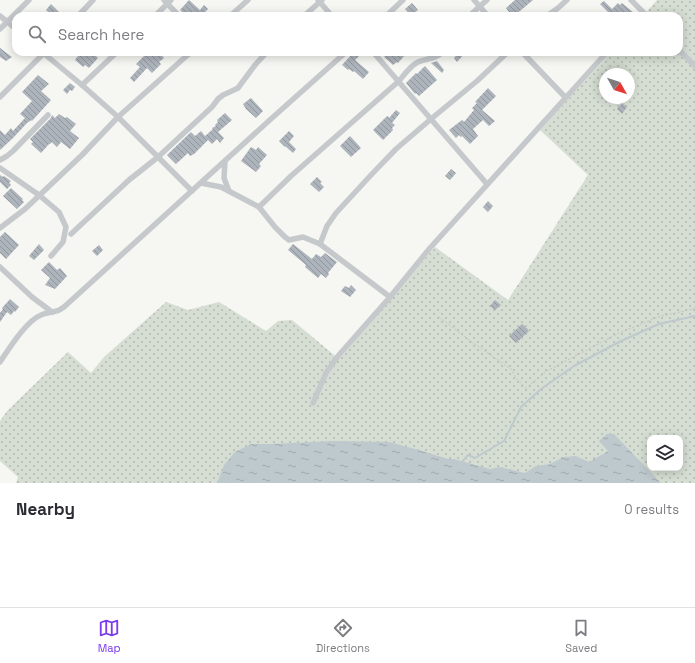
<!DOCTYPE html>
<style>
body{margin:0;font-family:"Space Grotesk",sans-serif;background:#f2f2f3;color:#2b2b33}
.controls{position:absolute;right:12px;bottom:12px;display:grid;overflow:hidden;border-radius:8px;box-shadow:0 2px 10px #0003}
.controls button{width:36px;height:36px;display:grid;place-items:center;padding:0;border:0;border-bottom:1px solid #e1e1e2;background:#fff;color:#2b2b33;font:20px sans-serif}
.compass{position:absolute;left:599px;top:68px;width:36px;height:36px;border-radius:50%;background:#fff;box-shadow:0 2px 10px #0003;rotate:129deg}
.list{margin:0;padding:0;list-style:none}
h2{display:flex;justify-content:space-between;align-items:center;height:52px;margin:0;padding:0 16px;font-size:17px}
h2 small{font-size:13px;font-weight:400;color:#7c7c81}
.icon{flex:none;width:22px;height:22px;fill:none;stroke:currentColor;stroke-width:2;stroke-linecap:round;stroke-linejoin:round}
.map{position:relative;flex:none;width:695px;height:483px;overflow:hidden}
.search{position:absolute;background:#fff;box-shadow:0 2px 10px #0003;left:12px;right:12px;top:12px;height:44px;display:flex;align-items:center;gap:10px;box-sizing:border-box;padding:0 14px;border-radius:12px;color:#7c7c81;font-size:15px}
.sheet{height:124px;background:#fff}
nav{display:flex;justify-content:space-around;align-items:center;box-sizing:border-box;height:56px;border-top:1px solid #e1e1e2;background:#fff;font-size:11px;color:#7c7c81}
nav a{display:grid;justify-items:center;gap:2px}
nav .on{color:#7c3aed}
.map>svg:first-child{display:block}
.grass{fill:url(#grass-dots);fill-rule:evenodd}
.water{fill:url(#water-ripples)}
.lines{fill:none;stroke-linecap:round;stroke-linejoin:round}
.stream{stroke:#bec9ce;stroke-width:2}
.building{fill:url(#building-back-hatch)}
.path{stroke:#bfc0c3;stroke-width:1;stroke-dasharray:2 2;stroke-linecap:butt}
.street{stroke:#c6c9cc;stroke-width:5.5}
</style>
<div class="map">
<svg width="695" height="483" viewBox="0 0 695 483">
<defs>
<pattern id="grass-dots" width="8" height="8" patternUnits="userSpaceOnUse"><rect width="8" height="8" fill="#d6ded3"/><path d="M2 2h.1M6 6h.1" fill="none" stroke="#b1b8b1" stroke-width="1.8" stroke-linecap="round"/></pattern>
<pattern id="water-ripples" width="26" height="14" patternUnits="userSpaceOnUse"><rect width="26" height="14" fill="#bec9ce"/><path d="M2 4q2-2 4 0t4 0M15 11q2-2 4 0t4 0" fill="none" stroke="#9ea8ad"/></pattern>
<pattern id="building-back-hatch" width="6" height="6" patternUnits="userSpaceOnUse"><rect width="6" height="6" fill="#aeb4bb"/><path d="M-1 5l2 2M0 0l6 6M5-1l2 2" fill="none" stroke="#91979e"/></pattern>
</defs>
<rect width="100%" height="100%" fill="#f6f6f2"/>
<path class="grass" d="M657,0H695V483H16L18,477L0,461V421L7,411L68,352L91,373L104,357L166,302L188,310L219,302L266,331L278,321L292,320L339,359L435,247L508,300L588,175L540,130L611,52H679V16H643ZM605,74H629V98H605ZM650,438H680V468H650Z"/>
<polygon class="water" points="607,434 614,434 661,483 217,483 224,465 235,452 251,444 273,444 334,441 389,442 419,450 448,459 454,459 490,469 500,467 525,473 536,466 550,464 564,457 576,456 589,462 608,451 599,441"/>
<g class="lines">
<polyline class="stream" points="462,462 468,455 475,458 504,441 521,407 541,389 574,366 621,341 659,324 695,316"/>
</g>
<g class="building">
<polygon points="189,0 200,10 204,5 208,9 201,16 187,16 180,10"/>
<polygon points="515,0 533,0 514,16 512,16 506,8"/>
<polygon points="604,1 612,9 618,3 620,5 622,3 634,13 631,16 612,16 600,4"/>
<polygon points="412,3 418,10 411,15 405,9"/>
<polygon points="51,4 59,12 55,16 53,16 46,10"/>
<polygon points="0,48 12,57 6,61 0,57"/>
<polygon points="75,52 92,52 98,58 89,68 85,65 83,67 75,60 78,56"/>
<polygon points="148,52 150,52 153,55 157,52 159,52 164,58 159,62 161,64 152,73 147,68 134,82 130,78 140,67 136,64"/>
<polygon points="354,52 359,56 355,60 369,72 363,79 354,71 353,72 349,69 348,70 342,65"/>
<polygon points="389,52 401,52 405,55 398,63 397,62 393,65 384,57"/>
<polygon points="459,52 466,52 457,62 454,58"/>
<polygon points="437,61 444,70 442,73 431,63"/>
<polygon points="425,66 437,80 419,96 416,93 415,94 406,83 416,73 417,74"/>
<polygon points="38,75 49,84 41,91 51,100 32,121 31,120 29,122 28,122 13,138 0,150 0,130 5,135 11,128 13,131 25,118 20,114 32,101 22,92"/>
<polygon points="70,83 75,87 72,91 70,90 67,94 63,90"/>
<polygon points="488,88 496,96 482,110 495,121 489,126 483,120 473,129 478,136 470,144 462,136 461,137 459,135 456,138 449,130 462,120 464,122 474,110 472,108 477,103 475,102"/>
<polygon points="251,98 263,111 256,118 246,109 243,104"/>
<polygon points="622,103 627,107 622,114 617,109"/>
<polygon points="396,110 400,113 392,123 395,125 392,128 393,130 383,140 373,130 386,117 388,116 389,118"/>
<polygon points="225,113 232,120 218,132 224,138 220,143 217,139 212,144 208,140 194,154 190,156 188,153 176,164 167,155 191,132 195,136 201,131 205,136 213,129 212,128 216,126 215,125 218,122 217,120"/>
<polygon points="59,114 65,118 67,117 76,124 70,131 79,138 70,149 61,142 57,147 52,142 50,144 49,144 41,153 31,144 33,142 30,139 51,118 52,115 55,118"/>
<polygon points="289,131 294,136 289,142 296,149 293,153 285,146 285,147 279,141"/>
<polygon points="350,136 361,148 351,157 340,146"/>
<polygon points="251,147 256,150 258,147 267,155 259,164 261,166 256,172 241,161"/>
<polygon points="451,169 456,173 450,180 445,176"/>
<polygon points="0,175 3,177 4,176 11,181 9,183 11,185 7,189 0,182"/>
<polygon points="317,177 322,182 320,183 324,187 319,192 310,184"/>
<polygon points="11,188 23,199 22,200 24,202 17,209 3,196"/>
<polygon points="488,201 493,206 488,212 483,207"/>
<polygon points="5,232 19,245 6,259 0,253 0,237"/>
<polygon points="39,244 44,250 34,260 29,256"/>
<polygon points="293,244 312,259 316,254 321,257 325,253 337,262 328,273 329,274 326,278 321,274 318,278 305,267 306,265 288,250"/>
<polygon points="99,245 103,250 97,256 92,251"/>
<polygon points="49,262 57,270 60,268 67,276 55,289 45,285 50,278 41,270"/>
<polygon points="351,285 356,290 350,297 341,291 345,286 349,288"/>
<polygon points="10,299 19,307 15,312 14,311 11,315 7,312 0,322 0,313 3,309 2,308"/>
<polygon points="495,300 501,305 495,310 490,306"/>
<polygon points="522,324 529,331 516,343 509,336"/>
</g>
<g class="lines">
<polyline class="path" points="439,317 469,340 511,369 517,379 526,388 547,371 617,334 658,317 693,309 695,307"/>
<g class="street">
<polyline points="164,0 179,16"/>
<polyline points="318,0 332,16"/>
<polyline points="474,0 488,16"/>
<polyline points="631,0 647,16"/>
<polyline points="0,16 16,29"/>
<polyline points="78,16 93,0"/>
<polyline points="155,16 171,0"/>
<polyline points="230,16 248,0"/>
<polyline points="304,16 322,0"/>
<polyline points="386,16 403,0"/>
<polyline points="469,16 487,0"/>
<polyline points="547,16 558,8 567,0"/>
<polyline points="0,29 29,0"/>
<polyline points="679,50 695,66"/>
<polyline points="42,52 82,85 118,117 192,191"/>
<polyline points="373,52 487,184"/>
<polyline points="522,52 565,97"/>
<polyline points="82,85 117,52"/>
<polyline points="0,97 45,52"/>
<polyline points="0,160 7,156 13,151 48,115"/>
<polyline points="225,161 224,178 229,191"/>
<polyline points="0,168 39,195 59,212 66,227 63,242 51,256"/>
<polyline points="201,183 221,187 259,207 275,227 285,237 289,240 303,237 320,244 390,297"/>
<path d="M259,207L291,176L399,81C404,75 410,66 418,62C426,58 436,60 442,52"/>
<polyline points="0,228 25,209 82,155 118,117 191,52"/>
<polyline points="71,234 129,180 158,157 212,107 218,99 223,95 234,90 238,88 255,65 267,52"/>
<polyline points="320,244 327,226 336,213 371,175 396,149 431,119 477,81 508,52"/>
<polyline points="0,267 32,297 52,312"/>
<path d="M0,362C9,349 26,321 41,315C46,312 51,313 56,311C59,311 62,308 64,307L272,118L346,52"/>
<polyline points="313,403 326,373 338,356 390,297 430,248 607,52"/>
</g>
</g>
</svg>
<div class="controls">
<button><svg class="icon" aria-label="layers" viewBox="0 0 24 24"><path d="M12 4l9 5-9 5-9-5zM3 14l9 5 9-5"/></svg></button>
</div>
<svg class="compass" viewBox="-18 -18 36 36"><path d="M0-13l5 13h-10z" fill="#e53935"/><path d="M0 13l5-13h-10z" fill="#7c7c81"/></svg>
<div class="search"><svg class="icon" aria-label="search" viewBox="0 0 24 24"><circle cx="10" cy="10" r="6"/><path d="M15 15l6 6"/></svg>Search here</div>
</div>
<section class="sheet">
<h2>Nearby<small>0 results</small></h2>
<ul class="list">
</ul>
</section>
<nav>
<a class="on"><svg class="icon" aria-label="map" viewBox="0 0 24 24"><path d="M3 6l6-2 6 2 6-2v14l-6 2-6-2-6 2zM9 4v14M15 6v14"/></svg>Map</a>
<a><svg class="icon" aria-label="directions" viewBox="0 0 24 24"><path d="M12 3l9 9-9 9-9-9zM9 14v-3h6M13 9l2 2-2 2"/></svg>Directions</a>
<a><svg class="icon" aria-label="saved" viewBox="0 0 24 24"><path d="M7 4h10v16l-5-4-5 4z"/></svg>Saved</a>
</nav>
